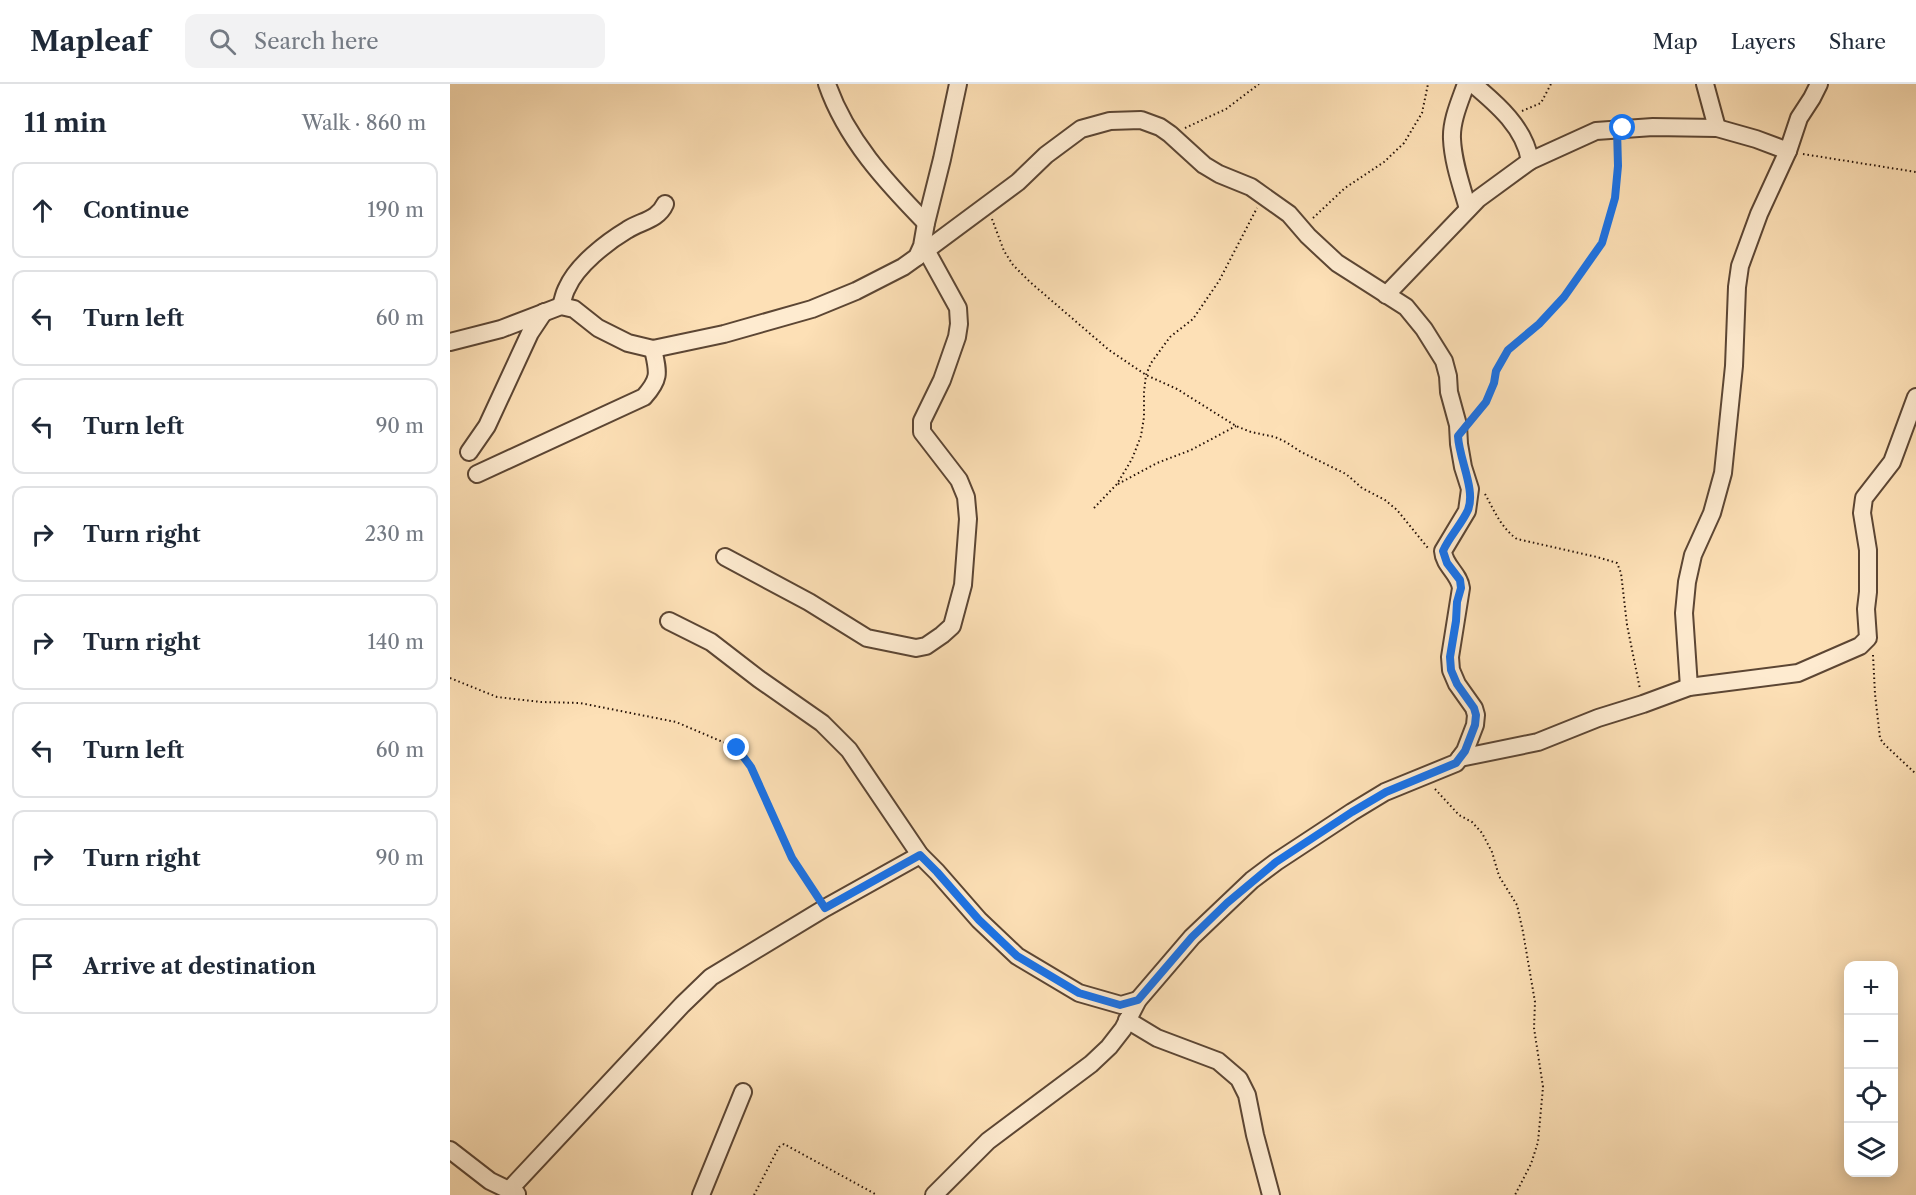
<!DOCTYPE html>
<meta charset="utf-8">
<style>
body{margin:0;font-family:"Libre Caslon Text",serif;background:#f2f2f3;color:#1f2937}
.controls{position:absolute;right:18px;bottom:18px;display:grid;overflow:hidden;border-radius:12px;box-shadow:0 3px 15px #0003}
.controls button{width:54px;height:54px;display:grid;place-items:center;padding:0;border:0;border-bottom:2px solid #e0e1e3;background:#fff;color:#1f2937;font:30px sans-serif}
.stop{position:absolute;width:18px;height:18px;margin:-14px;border:4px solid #1a73e8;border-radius:50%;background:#fff}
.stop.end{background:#1a73e8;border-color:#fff;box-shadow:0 2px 6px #0008}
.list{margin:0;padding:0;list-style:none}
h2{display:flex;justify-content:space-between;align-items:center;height:78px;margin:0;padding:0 24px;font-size:26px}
h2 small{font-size:20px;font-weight:400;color:#747a83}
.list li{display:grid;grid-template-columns:39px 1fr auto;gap:18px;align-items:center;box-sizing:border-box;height:96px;margin:0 12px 12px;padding:0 12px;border:2px solid #e0e1e3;border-radius:12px}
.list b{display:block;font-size:22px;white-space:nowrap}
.list em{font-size:20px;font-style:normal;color:#747a83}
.icon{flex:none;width:33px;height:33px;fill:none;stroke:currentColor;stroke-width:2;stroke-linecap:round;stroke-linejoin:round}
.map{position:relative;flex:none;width:1466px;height:1111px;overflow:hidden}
header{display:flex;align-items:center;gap:36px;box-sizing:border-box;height:84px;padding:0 30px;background:#fff;border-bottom:2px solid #e0e1e3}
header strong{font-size:28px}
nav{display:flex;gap:33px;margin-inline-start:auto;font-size:21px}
.search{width:420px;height:54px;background:#f2f2f3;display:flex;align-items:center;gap:15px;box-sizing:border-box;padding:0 21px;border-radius:12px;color:#747a83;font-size:22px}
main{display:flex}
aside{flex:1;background:#fff}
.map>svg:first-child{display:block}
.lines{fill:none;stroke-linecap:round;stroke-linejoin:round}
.minor-casing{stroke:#5c4634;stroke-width:20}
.path{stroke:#261208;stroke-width:2;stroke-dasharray:1.5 3;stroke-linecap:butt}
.minor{stroke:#feebd0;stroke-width:16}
.route{stroke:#1a73e8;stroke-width:8}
</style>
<header>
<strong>Mapleaf</strong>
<div class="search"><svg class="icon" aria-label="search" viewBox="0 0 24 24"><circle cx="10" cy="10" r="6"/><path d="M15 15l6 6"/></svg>Search here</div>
<nav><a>Map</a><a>Layers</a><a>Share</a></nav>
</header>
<main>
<aside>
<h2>11 min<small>Walk · 860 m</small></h2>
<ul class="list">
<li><svg class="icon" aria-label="ahead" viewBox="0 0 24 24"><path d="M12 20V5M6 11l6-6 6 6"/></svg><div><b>Continue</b></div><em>190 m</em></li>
<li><svg class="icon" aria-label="left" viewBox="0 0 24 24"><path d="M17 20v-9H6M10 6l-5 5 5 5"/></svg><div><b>Turn left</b></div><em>60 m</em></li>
<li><svg class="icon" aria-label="left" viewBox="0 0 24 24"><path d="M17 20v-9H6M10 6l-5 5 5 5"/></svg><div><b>Turn left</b></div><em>90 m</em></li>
<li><svg class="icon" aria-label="right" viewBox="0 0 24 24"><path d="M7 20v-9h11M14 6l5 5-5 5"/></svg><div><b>Turn right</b></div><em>230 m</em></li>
<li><svg class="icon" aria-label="right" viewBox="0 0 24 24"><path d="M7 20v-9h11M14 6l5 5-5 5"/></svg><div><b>Turn right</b></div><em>140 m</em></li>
<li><svg class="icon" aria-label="left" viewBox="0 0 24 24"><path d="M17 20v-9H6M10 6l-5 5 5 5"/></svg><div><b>Turn left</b></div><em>60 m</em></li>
<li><svg class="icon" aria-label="right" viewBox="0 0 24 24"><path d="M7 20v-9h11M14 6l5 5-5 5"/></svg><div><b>Turn right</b></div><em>90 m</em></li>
<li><svg class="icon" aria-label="arrive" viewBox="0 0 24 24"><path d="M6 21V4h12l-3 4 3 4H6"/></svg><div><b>Arrive at destination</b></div></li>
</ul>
</aside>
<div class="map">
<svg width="1466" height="1111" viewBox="0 0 1466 1111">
<rect width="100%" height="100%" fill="#fde0b6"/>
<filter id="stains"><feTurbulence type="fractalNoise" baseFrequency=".00333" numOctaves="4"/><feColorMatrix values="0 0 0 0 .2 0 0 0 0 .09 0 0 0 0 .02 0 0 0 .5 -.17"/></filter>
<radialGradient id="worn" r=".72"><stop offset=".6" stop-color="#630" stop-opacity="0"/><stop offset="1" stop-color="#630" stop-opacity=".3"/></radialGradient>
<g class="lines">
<defs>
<g id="minor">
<path d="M377,0C396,55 436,98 476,139"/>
<path d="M1016,0C1010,17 1001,37 1002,55C1003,79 1012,103 1018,125"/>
<path d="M1023,0C1047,20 1075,44 1080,77"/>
<polyline points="1255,0 1267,44"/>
<path d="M467,173L568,98L596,71L631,45L660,37L691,36L710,43L720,50L754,81L769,90L801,103L839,130L858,152L887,179L956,223L974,245L994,277L998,292L999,308L1008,341L1009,360L1013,383L1020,405L1017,427L993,467C994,482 1009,489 1011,504L1000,573L1001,586L1007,600L1024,624L1026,631L1025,641L1015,667L1006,679L935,708L902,728L826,778L802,796L742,853L688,916L673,945L659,963L641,980L538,1057L484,1111"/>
<polyline points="936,211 1028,115 1080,77 1146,47 1203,43 1267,44 1306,55 1338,67"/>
<path d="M111,222C113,216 114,209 117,204C127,181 157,158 177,146C191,137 208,136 215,120"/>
<polyline points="0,258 51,245 111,222 124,225 148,244 178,259 203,265 274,250 362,225 406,207 453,183 467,173 472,162 476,139 492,75 508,0"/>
<polyline points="19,368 37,342 80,249 94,228"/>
<path d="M27,390L194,313C211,294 208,288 203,265"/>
<polyline points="275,473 359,518 417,554 466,564 476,562 492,551 502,542 513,501 518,435 516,413 509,396 472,348 472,337 492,296 507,253 509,240 508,224 476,166"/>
<polyline points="219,537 261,558 309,595 372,639 399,666 470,771 487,788 529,836 567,872 629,909 671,921 688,916"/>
<polyline points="1239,603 1234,529 1237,498 1243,471 1262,429 1273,389 1284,282 1287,203 1290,182 1309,130 1338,67 1349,34 1362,14 1369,0"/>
<polyline points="1010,674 1088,658 1148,634 1193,620 1239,603 1348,589 1410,562 1418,554 1416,525 1418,508 1418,466 1412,429 1414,414 1442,378 1466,313"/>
<polyline points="677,936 707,954 768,977 789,995 797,1011 805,1051 821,1111"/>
<polyline points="0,1066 40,1097 67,1110"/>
<polyline points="59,1106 232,921 261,893 375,824 470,771"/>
<polyline points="251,1111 293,1008"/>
</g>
</defs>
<use href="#minor" class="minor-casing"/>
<g class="path">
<polyline points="1072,27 1091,19 1101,0"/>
<polyline points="735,44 776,25 809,0"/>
<polyline points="1353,70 1466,88"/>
<polyline points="863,134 895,104 934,78 954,59 972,29 978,0"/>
<polyline points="542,135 554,167 563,181 580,198 659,266 696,291 727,305 786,342 801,348 825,353 836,358 851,368 896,390 912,404 935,416 947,426 978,464"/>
<polyline points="1022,335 1036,318 1044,299 1046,287 1057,266 1089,240 1114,213 1152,159 1165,114 1168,82 1168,59"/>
<polyline points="668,400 707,379 741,366 786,342"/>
<path d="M1035,410C1044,426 1051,444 1067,455L1147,473L1167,479L1171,489L1177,541L1190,605"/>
<polyline points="644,424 667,400 682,375 691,352 694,333 694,308 696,291 701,279 720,253 743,235 769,197 807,124"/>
<polyline points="1423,571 1425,610 1430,654 1433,659 1466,690"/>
<polyline points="0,594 47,613 91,618 130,619 226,638 287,664 301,683 342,774 367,812"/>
<polyline points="985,705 1009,731 1022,738 1032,749 1042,768 1049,792 1067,821 1073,848 1085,918 1084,944 1093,1003 1088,1058 1081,1080 1065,1111"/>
<polyline points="304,1111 329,1063 334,1060 427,1111"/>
</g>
<use href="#minor" class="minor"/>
</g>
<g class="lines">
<path class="route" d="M287,664L301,683L342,774L375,824L470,771L487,788L529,836L567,872L629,909L670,921L688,916L742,853L777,819L826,778L902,728L936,708L1006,679L1015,667L1025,641L1026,631L1024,624L1007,600L1001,586L1000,573L1006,537L1007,518L1011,504L1010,496L997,479L993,467C999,453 1011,441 1018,426C1026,406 1009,375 1008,352L1036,318L1044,299L1046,287L1058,266L1089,240L1114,213L1152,159L1165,114L1168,82L1167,45L1173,44"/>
</g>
<rect width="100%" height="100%" filter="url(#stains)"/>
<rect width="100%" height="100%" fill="url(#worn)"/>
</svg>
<div class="controls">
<button>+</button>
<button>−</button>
<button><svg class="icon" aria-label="locate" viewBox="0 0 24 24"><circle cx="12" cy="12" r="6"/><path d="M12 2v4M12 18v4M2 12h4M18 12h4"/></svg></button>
<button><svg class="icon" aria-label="layers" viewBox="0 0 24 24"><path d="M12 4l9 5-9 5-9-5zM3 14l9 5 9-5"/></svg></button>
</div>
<div class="stop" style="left:1173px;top:44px"></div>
<div class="stop end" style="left:287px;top:664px"></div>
</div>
</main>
